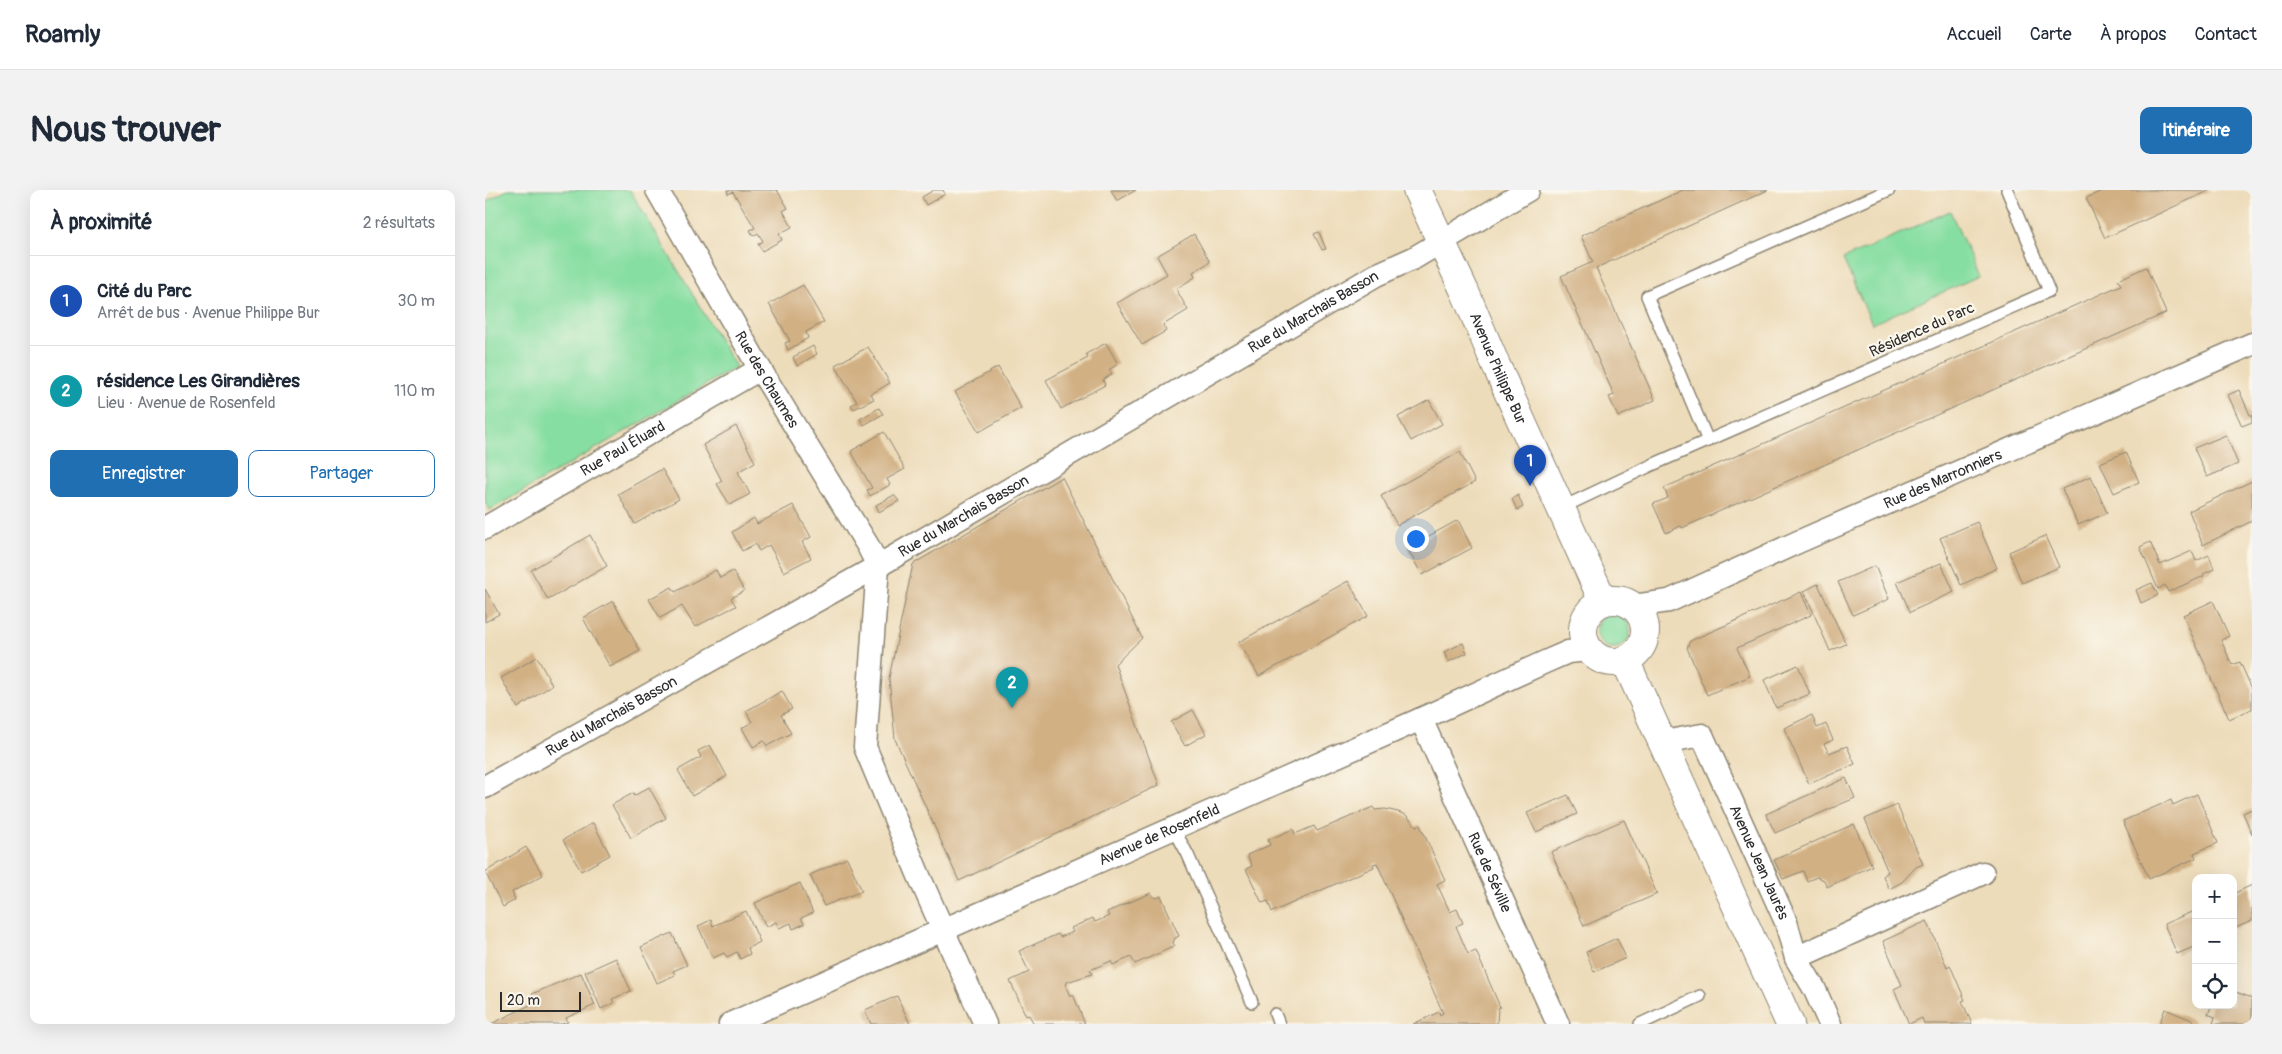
<!DOCTYPE html>
<html lang="fr">
<meta charset="utf-8">
<style>
body{margin:0;font-family:Pangolin,sans-serif;background:#f2f2f3;color:#1f2937}
.controls{position:absolute;right:15px;bottom:15px;display:grid;overflow:hidden;border-radius:10px;box-shadow:0 5px 20px #0002}
.controls button{width:45px;height:45px;display:grid;place-items:center;padding:0;border:0;border-bottom:1px solid #e0e1e3;background:#fff;color:#1f2937;font:25px sans-serif}
.scale{position:absolute;left:15px;bottom:12px;width:81px;box-sizing:border-box;padding-left:5px;border:2px solid #2b2b2b;border-top:0;font-size:14px;line-height:18px;white-space:nowrap;color:#2b2b2b;-webkit-text-stroke:4px #fbf7ec;paint-order:stroke}
.you{position:absolute;left:930px;top:348px;width:18px;height:18px;margin:-12px;border:4px solid #fff;border-radius:50%;background:#1a73e8;box-shadow:0 0 0 8px #1a73e833}
.badge{display:grid;place-items:center;width:32px;height:32px;border-radius:50%;background:#1f6fb2;color:#fff;font-size:16px;font-weight:700}
.pin{position:absolute;translate:-50% -41px;filter:drop-shadow(0 1px 2px #0008)}
.pin::after{content:'';position:absolute;top:26px;width:18px;height:15px;background:inherit;clip-path:polygon(0 0,100% 0,50% 100%)}
.list{margin:0;padding:0;list-style:none}
h2{display:flex;justify-content:space-between;align-items:center;height:65px;margin:0;padding:0 20px;font-size:21px}
h2 small{font-size:16px;font-weight:400;color:#747a83}
.list li{display:grid;grid-template-columns:32px 1fr auto;gap:15px;align-items:center;box-sizing:border-box;height:90px;padding:0 20px;border-top:1px solid #e0e1e3}
.list b{display:block;font-size:19px;white-space:nowrap}
.list p{margin:0;font-size:16px;white-space:nowrap;color:#747a83}
.list em{font-size:16px;font-style:normal;color:#747a83}
.actions{display:flex;gap:10px;padding:15px 20px}
.actions a{flex:1;padding:11px 0;border:1px solid #1f6fb2;border-radius:10px;text-align:center;font-size:18px;color:#1f6fb2}
.actions .main{background:#1f6fb2;color:#fff}
.icon{flex:none;width:28px;height:28px;fill:none;stroke:currentColor;stroke-width:2;stroke-linecap:round;stroke-linejoin:round}
.map{position:relative;flex:none;width:1767px;height:834px;overflow:hidden;border-radius:10px}
header{display:flex;align-items:center;gap:30px;box-sizing:border-box;height:70px;padding:0 25px;background:#fff;border-bottom:1px solid #e0e1e3}
header strong{font-size:24px}
nav{display:flex;gap:28px;margin-inline-start:auto;font-size:18px}
.intro{display:flex;align-items:center;justify-content:space-between;box-sizing:border-box;height:120px;padding:0 30px}
h1{margin:0;font-size:35px}
.button{padding:12px 22px;border-radius:10px;background:#1f6fb2;color:#fff;font-size:18px;font-weight:700}
main{display:flex;gap:30px;padding:0 30px}
aside{flex:1;background:#fff;border-radius:10px;box-shadow:0 5px 20px #0002}
.map>svg:first-child{display:block}
.green{fill:#87dea2;stroke:#598466}
.building{fill:#d1b084}
.lines{fill:none;stroke-linecap:round;stroke-linejoin:round}
.service-casing{stroke:#8c8472;stroke-width:14}
.minor-casing{stroke:#8c8472;stroke-width:25}
.tertiary-casing{stroke:#8c8472;stroke-width:30}
.service{stroke:#fff;stroke-width:11}
.minor{stroke:#fff;stroke-width:22}
.tertiary{stroke:#fff;stroke-width:28}
.labels{text-anchor:middle;dominant-baseline:central;stroke-width:4.5;stroke-linejoin:round;paint-order:stroke}
.street-label{font-size:15px;fill:#2b2b2b;stroke:#fbf7ec}
</style>
<header>
<strong>Roamly</strong>
<nav><a>Accueil</a><a>Carte</a><a>À propos</a><a>Contact</a></nav>
</header>
<div class="intro"><h1>Nous trouver</h1><a class="button">Itinéraire</a></div>
<main>
<aside>
<h2>À proximité<small>2 résultats</small></h2>
<ul class="list">
<li><span class="badge" style="background:#1a4fb4">1</span><div><b>Cité du Parc</b><p>Arrêt de bus · Avenue Philippe Bur</p></div><em>30 m</em></li>
<li><span class="badge" style="background:#0f9aa8">2</span><div><b>résidence Les Girandières</b><p>Lieu · Avenue de Rosenfeld</p></div><em>110 m</em></li>
</ul>
<div class="actions"><a class="main">Enregistrer</a><a>Partager</a></div>
</aside>
<div class="map">
<svg width="1767" height="834" viewBox="0 0 1767 834">
<rect width="100%" height="100%" fill="#fbf7ec"/>
<filter id="ink" filterUnits="userSpaceOnUse"><feTurbulence type="fractalNoise" baseFrequency=".02" numOctaves="2"/><feDisplacementMap in="SourceGraphic" scale="10" xChannelSelector="R" yChannelSelector="G"/><feConvolveMatrix kernelMatrix="1 2 1 2 8 2 1 2 1" color-interpolation-filters="sRGB"/></filter>
<filter id="wash" filterUnits="userSpaceOnUse"><feTurbulence type="fractalNoise" baseFrequency=".0096" numOctaves="4" result="noise"/><feDisplacementMap in="SourceGraphic" scale="20" xChannelSelector="R" yChannelSelector="G"/><feGaussianBlur stdDeviation="1.12" result="paint"/><feColorMatrix in="noise" values="0 0 0 0 0 0 0 0 0 0 0 0 0 0 0 0 0 1.4 0 .05"/><feComposite in="paint" operator="in"/></filter>
<g filter="url(#wash)">
<rect width="100%" height="100%" fill="#eddcba"/>
<g class="green">
<polygon points="22,0 145,0 251,177 5,320 0,312 0,12"/>
<polygon points="1465,21 1494,86 1387,134 1358,69"/>
<circle cx="1128" cy="441" r="17"/>
</g>
<g id="blocks">
<g class="building">
<polygon points="242,0 292,0 303,18 298,21 307,37 294,44 297,50 277,61 273,54 278,51 273,43 268,46 265,40 270,38 248,2 243,4"/>
<polygon points="449,0 458,0 460,4 441,15 437,7"/>
<polygon points="626,0 651,0 632,11"/>
<polygon points="1198,0 1283,0 1111,78 1170,210 1133,227 1124,207 1129,205 1076,86 1108,72 1096,46"/>
<polygon points="1619,0 1726,0 1620,48 1601,8"/>
<polygon points="834,42 841,59 837,60 829,44"/>
<polygon points="709,44 725,72 708,82 710,87 691,99 703,120 678,135 681,141 657,155 632,113 682,84 672,66"/>
<polygon points="1661,77 1681,123 1197,338 1196,336 1181,343 1168,314 1183,308 1179,298 1636,95 1633,90"/>
<polygon points="318,95 339,132 321,142 323,148 303,160 300,153 305,151 284,114"/>
<polygon points="621,153 633,174 624,180 627,184 618,190 620,195 576,219 561,190 603,168 601,164"/>
<polygon points="328,156 332,164 312,176 308,167"/>
<polygon points="383,157 405,193 386,204 389,209 369,219 366,215 372,212 350,175"/>
<polygon points="513,177 536,218 494,242 470,202"/>
<polygon points="1754,200 1765,225 1767,225 1767,232 1757,236 1743,205"/>
<polygon points="944,210 957,234 926,251 913,227"/>
<polygon points="394,218 398,224 379,235 375,229"/>
<polygon points="251,236 270,272 253,282 265,304 245,315 232,294 237,291 218,255"/>
<polygon points="399,242 420,279 402,289 405,295 385,306 382,300 387,298 366,261"/>
<polygon points="1741,245 1753,274 1722,287 1709,258"/>
<polygon points="975,262 990,292 912,335 896,306"/>
<polygon points="1641,262 1654,292 1629,303 1615,273"/>
<polygon points="177,279 194,309 150,334 133,304"/>
<polygon points="1606,286 1622,323 1593,335 1577,299"/>
<polygon points="577,287 657,448 630,474 674,595 474,691 410,549 404,488 428,374"/>
<polygon points="1767,291 1767,331 1718,355 1704,321"/>
<polygon points="409,305 414,311 394,322 391,315"/>
<polygon points="1033,305 1038,317 1032,320 1027,309"/>
<polygon points="308,315 326,347 317,352 326,368 299,382 284,355 274,361 270,354 257,361 247,342 269,328 272,334"/>
<polygon points="973,330 987,358 937,385 922,358"/>
<polygon points="1492,332 1512,378 1476,395 1455,348"/>
<polygon points="105,345 122,376 63,410 46,380"/>
<polygon points="1560,346 1574,377 1537,393 1524,362"/>
<polygon points="1665,352 1675,375 1707,361 1711,371 1724,365 1729,379 1718,384 1719,386 1683,402 1680,395 1673,399 1655,357"/>
<polygon points="1456,373 1469,402 1425,422 1412,392"/>
<polygon points="1390,376 1404,409 1368,425 1353,392"/>
<polygon points="231,380 235,388 248,381 259,401 246,408 251,416 210,437 197,416 175,428 164,409 187,397 190,402"/>
<polygon points="863,391 883,426 774,486 754,452"/>
<polygon points="1667,393 1673,405 1656,413 1651,400"/>
<polygon points="1333,394 1361,454 1345,461 1319,401"/>
<polygon points="0,399 14,424 0,432"/>
<polygon points="1316,402 1326,425 1252,458 1265,486 1222,505 1202,458 1205,451"/>
<polygon points="128,411 155,461 125,477 98,428"/>
<polygon points="1728,411 1744,446 1736,450 1747,475 1755,472 1767,499 1767,519 1744,529 1698,425"/>
<polygon points="978,453 982,463 963,472 959,462"/>
<polygon points="52,467 67,495 33,518 16,488"/>
<polygon points="1313,475 1325,504 1291,518 1279,490"/>
<polygon points="297,501 307,519 296,525 306,543 282,556 279,551 268,557 257,538 267,532 261,521"/>
<polygon points="708,520 721,544 700,556 686,532"/>
<polygon points="1327,525 1332,538 1341,534 1348,550 1339,554 1344,563 1362,556 1370,574 1324,594 1299,538"/>
<polygon points="225,555 242,586 207,606 193,580 216,567 213,561"/>
<polygon points="1361,588 1370,608 1290,643 1281,624"/>
<polygon points="164,597 181,628 146,648 127,615 148,603 149,606"/>
<polygon points="1712,604 1733,653 1709,663 1711,668 1664,689 1638,631 1686,610 1688,615"/>
<polygon points="1083,605 1092,624 1051,642 1042,623"/>
<polygon points="1412,615 1438,674 1431,677 1417,692 1404,699 1398,686 1403,682 1380,629"/>
<polygon points="888,617 890,620 900,619 913,622 921,625 931,636 935,635 960,690 952,694 965,722 972,719 978,733 971,736 983,764 991,761 1015,817 1013,818 1012,834 928,834 954,822 955,825 958,823 892,673 888,674 889,677 787,722 783,711 777,713 761,679 767,676 762,665 785,655 783,650 808,639 810,644 829,636 832,641"/>
<polygon points="1767,619 1767,644 1758,623"/>
<polygon points="1139,630 1172,704 1099,736 1066,662"/>
<polygon points="108,633 125,665 96,681 78,650"/>
<polygon points="1369,634 1387,676 1342,697 1339,690 1332,687 1322,691 1318,681 1298,689 1289,670"/>
<polygon points="41,657 58,685 27,702 30,710 18,717 0,682"/>
<polygon points="362,668 377,701 339,716 325,685"/>
<polygon points="315,693 328,723 316,728 319,734 308,739 306,733 294,738 291,732 281,737 270,713"/>
<polygon points="1767,695 1767,731 1748,739 1748,704"/>
<polygon points="666,703 667,706 672,708 676,706 694,746 690,748 688,753 690,756 650,774 646,767 628,775 626,771 605,780 607,784 582,792 581,797 585,806 588,804 600,834 549,834 544,825 541,826 525,791 544,782 534,761 573,744 575,747 588,742 586,738 608,728 610,732 624,726 622,722"/>
<polygon points="1711,720 1711,756 1692,764 1679,734"/>
<polygon points="261,721 275,752 263,758 265,764 255,769 252,762 242,767 239,763 228,768 213,736 226,730 228,736"/>
<polygon points="1442,731 1462,777 1465,775 1480,810 1477,811 1487,834 1439,834 1437,828 1424,834 1409,799 1417,795 1398,751"/>
<polygon points="187,743 202,775 188,781 190,785 172,793 156,757"/>
<polygon points="1132,748 1141,768 1109,782 1101,762"/>
<polygon points="131,768 146,801 127,809 129,813 116,819 100,782"/>
<polygon points="96,783 110,815 81,828 83,832 77,834 6,834 51,812 47,804"/>
<polygon points="1748,801 1767,808 1767,834 1728,834 1730,827 1723,824 1727,815 1748,815"/>
<polygon points="412,806 425,834 386,834 380,820"/>
<polygon points="1680,819 1709,831 1708,834 1674,834"/>
</g>
</g>
</g>
<g filter="url(#ink)">
<use href="#blocks" fill-opacity="0" stroke="#8c8472" stroke-width="1"/>
<g class="lines">
<defs>
<g id="service">
<polyline points="1223,251 1162,106 1404,0"/>
<polyline points="1076,318 1167,275 1564,101 1522,0"/>
<polyline points="689,639 703,665 767,812"/>
<polyline points="790,824 794,834"/>
<polyline points="1155,834 1215,806"/>
</g>
<g id="minor">
<path id="s1" d="M172,0L275,179L383,356L393,376L380,557L434,686L500,834"/>
<path id="s2" d="M0,338L275,179"/>
<path id="s3" d="M1148,416L1184,411L1313,352L1767,154"/>
<path id="s4" d="M936,529L1073,834"/>
<path id="s5" d="M1179,552L1217,545L1301,732L1311,768L1329,798L1345,834"/>
<path id="s6" d="M0,597L393,376L891,85L929,68L1043,0"/>
<polyline points="1311,768 1498,683"/>
<path id="s7" d="M245,834L936,529L1060,472L1083,462L1104,460"/>
</g>
<g id="tertiary">
<path id="s8" d="M932,0L980,102L1010,173L1118,411"/>
<circle cx="1129" cy="441" r="31"/>
<polyline points="1140,470 1305,834"/>
</g>
</defs>
<use href="#service" class="service-casing"/>
<use href="#minor" class="minor-casing"/>
<use href="#tertiary" class="tertiary-casing"/>
<use href="#service" class="service"/>
<use href="#minor" class="minor"/>
<use href="#tertiary" class="tertiary"/>
</g>
</g>
<g class="labels">
<g class="street-label">
<text stroke="none"><textPath href="#s6" startOffset="955">Rue du Marchais Basson</textPath></text>
<text transform="translate(1437 140) rotate(-24)">Résidence du Parc</text>
<text stroke="none"><textPath href="#s8" startOffset="196">Avenue Philippe Bur</textPath></text>
<text stroke="none"><textPath href="#s1" startOffset="219">Rue des Chaumes</textPath></text>
<text stroke="none"><textPath href="#s2" startOffset="159">Rue Paul Éluard</textPath></text>
<text stroke="none"><textPath href="#s3" startOffset="336">Rue des Marronniers</textPath></text>
<text stroke="none"><textPath href="#s6" startOffset="550">Rue du Marchais Basson</textPath></text>
<text stroke="none"><textPath href="#s6" startOffset="145">Rue du Marchais Basson</textPath></text>
<text stroke="none"><textPath href="#s7" startOffset="469">Avenue de Rosenfeld</textPath></text>
<text stroke="none"><textPath href="#s5" startOffset="178">Avenue Jean Jaurès</textPath></text>
<text stroke="none"><textPath href="#s4" startOffset="168">Rue de Séville</textPath></text>
</g>
</g>
</svg>
<div class="controls">
<button>+</button>
<button>−</button>
<button><svg class="icon" aria-label="locate" viewBox="0 0 24 24"><circle cx="12" cy="12" r="6"/><path d="M12 2v4M12 18v4M2 12h4M18 12h4"/></svg></button>
</div>
<div class="scale">20 m</div>
<div class="you"></div>
<div class="pin badge" style="left:1045px;top:296px;background:#1a4fb4">1</div>
<div class="pin badge" style="left:527px;top:518px;background:#0f9aa8">2</div>
</div>
</main>
